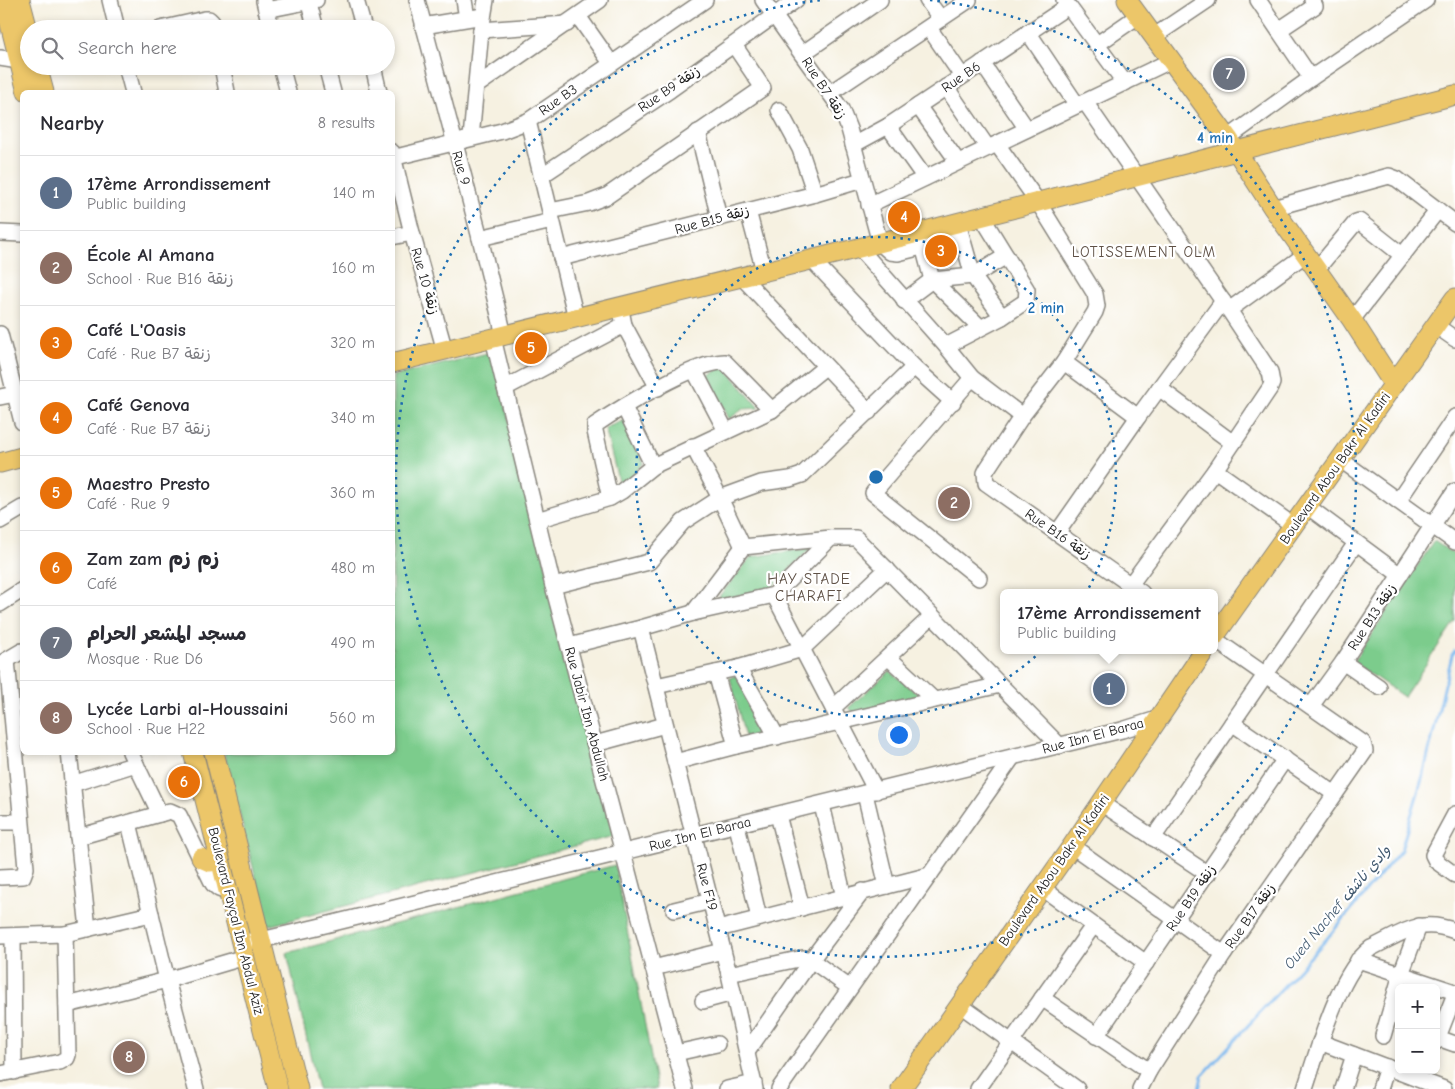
<!DOCTYPE html>
<meta charset="utf-8">
<style>
body{margin:0;font-family:"Comic Neue","Playpen Sans Arabic",sans-serif;background:#f2f2f3;color:#2b2b33}
.controls{position:absolute;right:15px;bottom:15px;display:grid;overflow:hidden;border-radius:8px;box-shadow:0 2px 8px #0003}
.controls button{width:45px;height:45px;display:grid;place-items:center;padding:0;border:0;border-bottom:1px solid #e1e1e2;background:#fff;color:#2b2b33;font:25px sans-serif}
.you{position:absolute;left:898px;top:734px;width:18px;height:18px;margin:-12px;border:4px solid #fff;border-radius:50%;background:#1a73e8;box-shadow:0 0 0 8px #1a73e833}
.badge{display:grid;place-items:center;width:32px;height:32px;border-radius:50%;background:#1f6fb2;color:#fff;font-size:16px;font-weight:700}
.pin{position:absolute;translate:-50% -50%;border:2px solid #fff;box-shadow:0 1px 5px #0006}
.popup{position:absolute;left:1000px;top:589px;width:218px;height:65px;box-sizing:border-box;display:grid;place-content:center;border-radius:8px;background:#fff;filter:drop-shadow(0 1px 4px #0005);font-size:16px;white-space:nowrap;color:#7c7c81}
.popup b{font-size:19px;color:#2b2b33}
.popup::after{content:'';position:absolute;left:50%;top:100%;margin-left:-10px;border:10px solid transparent;border-top-color:#fff}
.list{margin:0;padding:0;list-style:none}
h2{display:flex;justify-content:space-between;align-items:center;height:65px;margin:0;padding:0 20px;font-size:21px}
h2 small{font-size:16px;font-weight:400;color:#7c7c81}
.list li{display:grid;grid-template-columns:32px 1fr auto;gap:15px;align-items:center;box-sizing:border-box;height:75px;padding:0 20px;border-top:1px solid #e1e1e2}
.list b{display:block;font-size:19px;white-space:nowrap}
.list p{margin:0;font-size:16px;white-space:nowrap;color:#7c7c81}
.list em{font-size:16px;font-style:normal;color:#7c7c81}
.icon{flex:none;width:28px;height:28px;fill:none;stroke:currentColor;stroke-width:2;stroke-linecap:round;stroke-linejoin:round}
.map{position:relative;flex:none;width:1455px;height:1089px;overflow:hidden}
.search{position:absolute;background:#fff;box-shadow:0 2px 8px #0003;left:20px;top:20px;width:375px;height:55px;display:flex;align-items:center;gap:12px;box-sizing:border-box;padding:0 18px;border-radius:28px;color:#7c7c81;font-size:19px}
.panel{position:absolute;background:#fff;box-shadow:0 2px 8px #0003;left:20px;top:90px;width:375px;height:665px;border-radius:8px}
.map>svg:first-child{display:block}
.green{fill:#7ccc8c;stroke:#4c7454}
.lines{fill:none;stroke-linecap:round;stroke-linejoin:round}
.stream{stroke:#7bb7ed;stroke-width:3}
.minor-casing{stroke:#89867e;stroke-width:18}
.major-casing{stroke:#89867e;stroke-width:21}
.minor{stroke:#fff;stroke-width:15}
.major{stroke:#ecc669;stroke-width:19}
.ring{fill:none;stroke:#1f6fb2;stroke-width:2.5;stroke-dasharray:2.5 5}
.labels{text-anchor:middle;dominant-baseline:central;stroke-width:4.5;stroke-linejoin:round;paint-order:stroke}
.street-label{font-size:14px;fill:#1c1c1c;stroke:#fff}
.neighbourhood-label{font-size:15px;letter-spacing:1px;fill:#5f5146;stroke:#fff}
.water-label{font-size:15px;font-style:italic;fill:#425a70;stroke:#fff}
.centre{fill:#1f6fb2;stroke:#fff;stroke-width:2.5}
.ring-label{font-size:15px;text-anchor:middle;font-weight:bold;fill:#1f6fb2;stroke:#fff;stroke-width:4.5;stroke-linejoin:round;paint-order:stroke}
</style>
<div class="map">
<svg width="1455" height="1089" viewBox="0 0 1455 1089">
<rect width="100%" height="100%" fill="#fff"/>
<filter id="ink" filterUnits="userSpaceOnUse"><feTurbulence type="fractalNoise" baseFrequency=".02" numOctaves="2"/><feDisplacementMap in="SourceGraphic" scale="10" xChannelSelector="R" yChannelSelector="G"/><feConvolveMatrix kernelMatrix="1 2 1 2 8 2 1 2 1" color-interpolation-filters="sRGB"/></filter>
<filter id="wash" filterUnits="userSpaceOnUse"><feTurbulence type="fractalNoise" baseFrequency=".0096" numOctaves="4" result="noise"/><feDisplacementMap in="SourceGraphic" scale="20" xChannelSelector="R" yChannelSelector="G"/><feGaussianBlur stdDeviation="1.12" result="paint"/><feColorMatrix in="noise" values="0 0 0 0 0 0 0 0 0 0 0 0 0 0 0 0 0 1.4 0 .05"/><feComposite in="paint" operator="in"/></filter>
<g filter="url(#wash)">
<rect width="100%" height="100%" fill="#f6f1e1"/>
<g class="green">
<polygon points="492,352 614,836 268,926 224,753 392,752 393,376"/>
<polygon points="724,366 759,408 743,409 729,419 708,375"/>
<polygon points="625,420 644,463 620,488 605,428"/>
<polygon points="1434,541 1455,555 1455,621 1404,697 1353,662"/>
<polygon points="811,548 770,589 716,600 751,557"/>
<polygon points="890,671 920,696 854,712 848,708"/>
<polygon points="738,674 768,731 745,737 730,678"/>
<polygon points="615,865 657,1089 318,1089 287,953"/>
</g>
<g class="lines">
<polyline class="stream" points="1199,1089 1202,1076 1324,942 1401,850 1424,772 1452,655 1455,651"/>
</g>
</g>
<g filter="url(#ink)">
<g class="lines">
<defs>
<g id="minor">
<polyline points="110,0 117,29"/>
<polyline points="308,0 316,29"/>
<polyline points="356,0 364,29"/>
<polyline points="417,0 480,238 504,335"/>
<polyline points="464,0 467,18"/>
<polyline points="763,0 841,109 849,129 880,243 890,252 898,253 961,237"/>
<polyline points="927,0 941,19"/>
<polyline points="1064,0 1125,83"/>
<polyline points="1258,0 1311,78"/>
<polyline points="264,1 271,29"/>
<polyline points="266,10 316,0"/>
<polyline points="578,16 611,63"/>
<polyline points="423,26 483,16"/>
<polyline points="929,28 962,76"/>
<polyline points="160,29 205,19 209,19 212,22 214,29"/>
<polyline points="481,30 567,24"/>
<polyline points="1279,30 1315,6 1312,0"/>
<polyline points="1028,32 1077,105"/>
<polyline points="1153,37 1208,0"/>
<polyline points="1096,45 1138,16"/>
<polyline points="802,54 880,0"/>
<polyline points="0,58 19,61"/>
<polyline points="982,63 1027,129"/>
<polyline points="126,66 133,92"/>
<polyline points="222,66 227,92"/>
<polyline points="281,66 288,92"/>
<polyline points="326,66 333,92"/>
<polyline points="373,66 379,92"/>
<polyline points="476,86 600,0"/>
<polyline points="946,87 988,148"/>
<polyline points="830,93 969,0"/>
<polyline points="1085,102 1229,310 1270,372 1272,383 1270,388 1215,470 1130,585"/>
<polyline points="918,106 958,162"/>
<polyline points="779,110 800,149 815,194"/>
<polyline points="528,121 576,318"/>
<polyline points="888,126 925,178"/>
<polyline points="698,132 719,218"/>
<polyline points="471,138 481,30 486,0"/>
<polyline points="1228,138 1311,78 1426,0"/>
<polyline points="997,144 1038,202 1095,294 1097,306 1095,312 1064,362 1022,416 987,469 985,473 986,483 1142,593"/>
<polyline points="853,145 888,126 1068,6"/>
<polyline points="392,152 412,233 445,351"/>
<polyline points="392,158 502,131 528,121 705,0"/>
<polyline points="541,176 670,90 796,0"/>
<polyline points="869,205 1170,61"/>
<polyline points="1273,208 1389,176 1397,179 1455,223"/>
<polyline points="550,211 589,203 607,196 763,88 734,45"/>
<polyline points="748,211 764,271"/>
<polyline points="959,227 973,276 1002,317"/>
<polyline points="0,233 22,234"/>
<polyline points="392,237 412,233"/>
<polyline points="480,238 552,221"/>
<polyline points="921,238 932,280 980,327"/>
<polyline points="859,248 946,346 972,378 1022,416"/>
<polyline points="561,258 815,194 862,180"/>
<polyline points="812,260 914,367 953,402"/>
<polyline points="1317,269 1356,222 1359,221 1402,255"/>
<polyline points="742,277 869,412"/>
<polyline points="904,301 932,280 973,276 1006,256"/>
<polyline points="1229,310 1306,254"/>
<polyline points="622,315 624,325 658,388"/>
<polyline points="1352,320 1438,210"/>
<polyline points="1435,325 1455,339"/>
<polyline points="0,334 22,422"/>
<polyline points="493,338 553,586 685,1089"/>
<polyline points="946,346 1002,317 1026,301 1027,290 982,217"/>
<polyline points="1064,362 1138,417"/>
<polyline points="694,370 726,431"/>
<polyline points="972,378 873,493 979,578"/>
<polyline points="505,388 624,325"/>
<polyline points="1159,388 1233,443"/>
<polyline points="0,397 15,394"/>
<polyline points="624,407 653,466"/>
<polyline points="693,446 720,498 743,547"/>
<polyline points="1341,460 1455,542"/>
<polyline points="1215,470 1294,526"/>
<path d="M610,498L595,431V425C620,408 696,361 725,362L772,410"/>
<polyline points="1398,501 1455,417"/>
<polyline points="1307,506 1400,575"/>
<polyline points="537,520 610,498 622,491 653,466 772,410 825,367"/>
<polyline points="0,521 22,508"/>
<polyline points="1057,533 1138,417 1223,301"/>
<polyline points="553,586 649,562 683,522 720,498 761,483 790,479 802,475 914,367"/>
<polyline points="774,595 876,791"/>
<polyline points="0,604 22,590"/>
<polyline points="693,613 743,547 831,538 856,538 1060,746"/>
<polyline points="641,628 729,974 755,1089"/>
<polyline points="569,646 641,628 693,613 774,595 831,538"/>
<polyline points="888,657 934,700"/>
<polyline points="1343,662 1379,687"/>
<polyline points="0,664 22,651"/>
<polyline points="738,668 777,737"/>
<polyline points="716,673 736,746"/>
<polyline points="656,686 738,668 802,649 887,569"/>
<polyline points="1311,706 1343,662 1455,491"/>
<polyline points="833,708 932,616"/>
<polyline points="1232,723 1335,794"/>
<polyline points="595,744 665,725"/>
<polyline points="69,752 88,929"/>
<polyline points="130,752 160,814"/>
<polyline points="675,762 736,746 1000,685"/>
<polyline points="72,784 136,764"/>
<polyline points="865,794 887,886"/>
<polyline points="1101,803 1208,874"/>
<polyline points="822,805 844,897"/>
<polyline points="1455,814 1433,855 1436,861 1455,875"/>
<polyline points="778,815 802,908"/>
<polyline points="0,822 21,822"/>
<polyline points="129,823 167,980 196,1089"/>
<polyline points="737,826 759,918"/>
<polyline points="78,837 170,811 179,815 213,884 219,889 227,892"/>
<polyline points="1153,838 1356,543"/>
<polyline points="1072,846 1224,954"/>
<polyline points="0,877 23,876 26,868 7,660"/>
<polyline points="1042,888 1146,963"/>
<polyline points="674,910 711,901"/>
<polyline points="718,929 930,875"/>
<polyline points="0,936 65,934 151,914"/>
<polyline points="13,937 14,1072"/>
<polyline points="241,942 261,940 317,927 1122,730 1157,719"/>
<polyline points="1358,960 1455,992"/>
<polyline points="653,968 723,951"/>
<polyline points="729,974 803,958 811,960 850,988"/>
<polyline points="1042,998 1149,1071"/>
<polyline points="703,1001 733,993"/>
<polyline points="67,1005 167,980 245,957"/>
<polyline points="960,1005 1077,1089"/>
<polyline points="1096,1036 1285,759"/>
<polyline points="1383,1036 1401,974 1419,926"/>
<polyline points="1438,1038 1455,1044"/>
<polyline points="1320,1042 1444,1089"/>
<polyline points="1436,1042 1455,994"/>
<polyline points="747,1052 811,960 863,891"/>
<polyline points="676,1053 717,1044"/>
<polyline points="0,1074 60,1062 67,1058 68,1055 65,934"/>
<polyline points="727,1089 754,1083"/>
<polyline points="779,1089 1012,758"/>
<polyline points="978,1089 1093,926"/>
<polyline points="1140,1089 1149,1071 1224,954 1365,751 1363,743 1214,639"/>
<path d="M1305,1089C1318,1050 1339,972 1371,948C1403,933 1419,917 1455,931"/>
<polyline points="1343,1089 1354,1055"/>
<polyline points="1380,1089 1387,1067"/>
</g>
<g id="major">
<polyline points="4,0 27,92"/>
<polyline points="20,0 29,34"/>
<polyline points="1127,0 1228,138 1273,208 1352,320 1394,385"/>
<polyline points="37,66 44,92"/>
<polyline points="392,363 859,248 1455,95"/>
<polyline points="0,463 22,457"/>
<polyline points="1214,637 1455,298"/>
<path d="M193,752C221,865 250,977 278,1089"/>
<polyline points="214,752 298,1089"/>
<polyline points="201,858 210,862 216,858 218,851"/>
<polyline points="901,1089 1072,846 1205,650"/>
</g>
</defs>
<use href="#minor" class="minor-casing"/>
<use href="#major" class="major-casing"/>
<use href="#minor" class="minor"/>
<use href="#major" class="major"/>
</g>
</g>
<g class="ring">
<circle cx="876" cy="477" r="240"/>
<path d="M930 0A480 480 0 1 1 822 0"/>
</g>
<g class="labels">
<g class="street-label">
<text transform="translate(961 77) rotate(-34)">Rue B6</text>
<text transform="translate(824 88) rotate(57)">Rue B7 زنقة</text>
<text transform="translate(669 89) rotate(-34)">Rue B9 زنقة</text>
<text transform="translate(558 100) rotate(-35)">Rue B3</text>
<text transform="translate(461 168) rotate(74)">Rue 9</text>
<text transform="translate(712 220) rotate(-15)">Rue B15 زنقة</text>
<text transform="translate(425 281) rotate(74)">Rue 10 زنقة</text>
<text transform="translate(1335 468) rotate(-55)">Boulevard Abou Bakr Al Kadiri</text>
<text transform="translate(1058 534) rotate(35)">Rue B16 زنقة</text>
<text transform="translate(1372 617) rotate(-57)">Rue B13 زنقة</text>
<text transform="translate(587 714) rotate(75)">Rue Jabir Ibn Abdullah</text>
<text transform="translate(1093 736) rotate(-15)">Rue Ibn El Baraa</text>
<text transform="translate(700 834) rotate(-14)">Rue Ibn El Baraa</text>
<text transform="translate(1054 870) rotate(-55)">Boulevard Abou Bakr Al Kadiri</text>
<text transform="translate(707 887) rotate(75)">Rue F19</text>
<text transform="translate(1191 898) rotate(-56)">Rue B19 زنقة</text>
<text transform="translate(1250 916) rotate(-55)">Rue B17 زنقة</text>
<text transform="translate(236 921) rotate(76)">Boulevard Fayçal Ibn Abdul Aziz</text>
</g>
<g class="neighbourhood-label">
<text x="1144" y="252">LOTISSEMENT OLM</text>
<text x="809" y="579">HAY STADE<tspan x="809" dy="17">CHARAFI</tspan></text>
</g>
<g class="water-label">
<text transform="translate(1337 907) rotate(-50)">Oued Nachef وادي ناشف</text>
</g>
</g>
<circle cx="876" cy="477" r="8" class="centre"/>
<g class="ring-label">
<text x="1215" y="143">4 min</text>
<text x="1046" y="313">2 min</text>
</g>
</svg>
<div class="controls">
<button>+</button>
<button>−</button>
</div>
<div class="you"></div>
<div class="pin badge" style="left:1109px;top:689px;background:#5c6f8a">1</div>
<div class="popup"><b>17ème Arrondissement</b>Public building</div>
<div class="pin badge" style="left:954px;top:503px;background:#8d6e63">2</div>
<div class="pin badge" style="left:941px;top:251px;background:#e8710a">3</div>
<div class="pin badge" style="left:904px;top:217px;background:#e8710a">4</div>
<div class="pin badge" style="left:531px;top:348px;background:#e8710a">5</div>
<div class="pin badge" style="left:184px;top:782px;background:#e8710a">6</div>
<div class="pin badge" style="left:1229px;top:74px;background:#6b7280">7</div>
<div class="pin badge" style="left:129px;top:1057px;background:#8d6e63">8</div>
<div class="search"><svg class="icon" aria-label="search" viewBox="0 0 24 24"><circle cx="10" cy="10" r="6"/><path d="M15 15l6 6"/></svg>Search here</div>
<section class="panel">
<h2>Nearby<small>8 results</small></h2>
<ul class="list">
<li><span class="badge" style="background:#5c6f8a">1</span><div><b>17ème Arrondissement</b><p>Public building</p></div><em>140 m</em></li>
<li><span class="badge" style="background:#8d6e63">2</span><div><b>École Al Amana</b><p>School · Rue B16 زنقة</p></div><em>160 m</em></li>
<li><span class="badge" style="background:#e8710a">3</span><div><b>Café L'Oasis</b><p>Café · Rue B7 زنقة</p></div><em>320 m</em></li>
<li><span class="badge" style="background:#e8710a">4</span><div><b>Café Genova</b><p>Café · Rue B7 زنقة</p></div><em>340 m</em></li>
<li><span class="badge" style="background:#e8710a">5</span><div><b>Maestro Presto</b><p>Café · Rue 9</p></div><em>360 m</em></li>
<li><span class="badge" style="background:#e8710a">6</span><div><b>Zam zam زم زم</b><p>Café</p></div><em>480 m</em></li>
<li><span class="badge" style="background:#6b7280">7</span><div><b>مسجد المشعر الحرام</b><p>Mosque · Rue D6</p></div><em>490 m</em></li>
<li><span class="badge" style="background:#8d6e63">8</span><div><b>Lycée Larbi al-Houssaini</b><p>School · Rue H22</p></div><em>560 m</em></li>
</ul>
</section>
</div>
